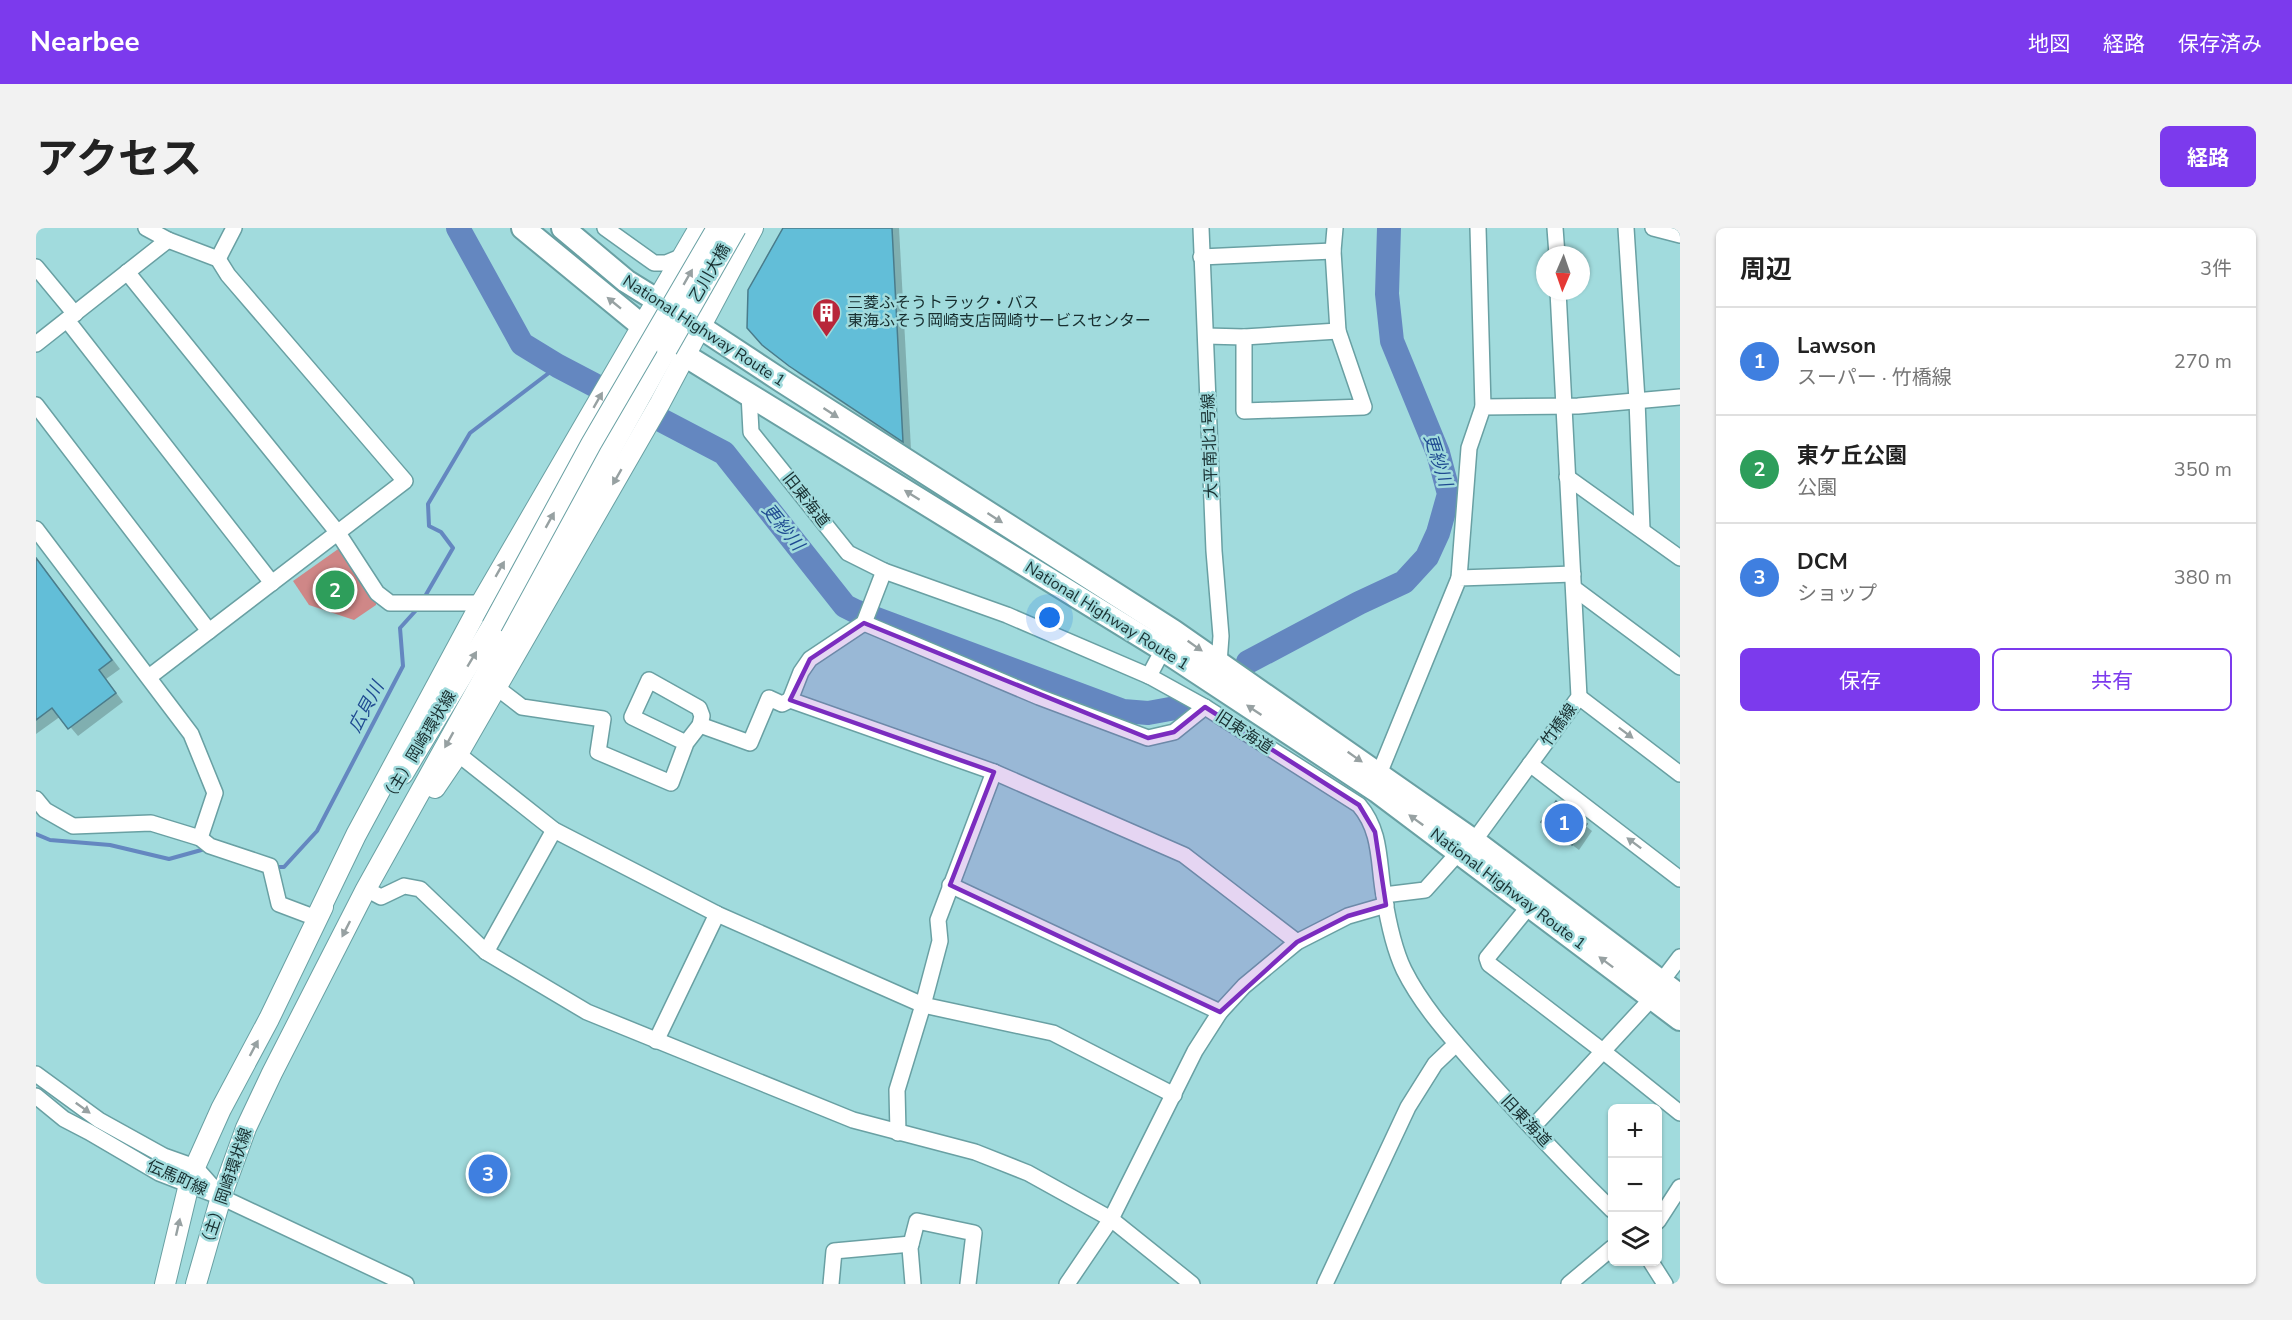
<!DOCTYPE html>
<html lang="ja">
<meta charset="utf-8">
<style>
body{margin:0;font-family:"Nunito Sans","Noto Sans JP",sans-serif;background:#f2f2f2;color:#222}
.controls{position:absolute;right:18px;bottom:18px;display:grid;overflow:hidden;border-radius:9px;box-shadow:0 2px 4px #0004}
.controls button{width:54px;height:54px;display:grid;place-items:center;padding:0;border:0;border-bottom:2px solid #e0e0e0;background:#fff;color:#222;font:30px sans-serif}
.compass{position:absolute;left:1500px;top:18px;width:54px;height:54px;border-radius:50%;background:#fff;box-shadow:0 2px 4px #0004;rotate:182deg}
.you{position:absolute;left:1014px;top:390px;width:21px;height:21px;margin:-15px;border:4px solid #fff;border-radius:50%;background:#1a73e8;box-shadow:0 0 0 9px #1a73e833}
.badge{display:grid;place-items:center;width:39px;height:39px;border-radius:50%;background:#7c3aed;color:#fff;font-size:20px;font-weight:700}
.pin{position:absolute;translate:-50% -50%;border:3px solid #fff;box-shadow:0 2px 6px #0006}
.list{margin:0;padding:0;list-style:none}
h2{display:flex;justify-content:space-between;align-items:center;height:78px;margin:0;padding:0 24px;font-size:26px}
h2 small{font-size:20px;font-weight:400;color:#767676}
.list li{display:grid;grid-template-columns:39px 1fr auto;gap:18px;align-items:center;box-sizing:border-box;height:108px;padding:0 24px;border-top:2px solid #e0e0e0}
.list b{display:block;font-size:22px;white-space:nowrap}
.list p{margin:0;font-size:20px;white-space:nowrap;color:#767676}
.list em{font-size:20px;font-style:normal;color:#767676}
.actions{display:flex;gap:12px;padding:18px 24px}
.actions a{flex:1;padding:14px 0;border:2px solid #7c3aed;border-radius:9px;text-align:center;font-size:21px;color:#7c3aed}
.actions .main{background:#7c3aed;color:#fff}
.icon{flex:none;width:33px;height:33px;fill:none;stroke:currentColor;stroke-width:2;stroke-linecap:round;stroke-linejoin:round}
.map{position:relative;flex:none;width:1644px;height:1056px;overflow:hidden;border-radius:9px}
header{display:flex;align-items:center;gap:36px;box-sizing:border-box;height:84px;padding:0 30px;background:#7c3aed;color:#fff}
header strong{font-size:28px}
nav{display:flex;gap:33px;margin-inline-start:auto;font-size:21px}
.intro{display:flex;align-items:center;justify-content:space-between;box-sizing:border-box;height:144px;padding:0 36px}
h1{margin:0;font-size:42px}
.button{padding:15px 27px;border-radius:9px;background:#7c3aed;color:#fff;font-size:21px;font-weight:700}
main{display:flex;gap:36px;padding:0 36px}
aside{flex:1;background:#fff;border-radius:9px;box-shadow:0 2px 4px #0004}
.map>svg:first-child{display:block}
.green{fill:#cf8787}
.shadow{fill:#0003}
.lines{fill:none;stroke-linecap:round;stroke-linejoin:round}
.stream{stroke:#6487c0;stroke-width:4}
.river{stroke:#6487c0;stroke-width:24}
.building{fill:#62bed8;stroke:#4a7c8b;stroke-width:1.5}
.minor-casing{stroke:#69a0a3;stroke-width:18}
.major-casing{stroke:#69a0a3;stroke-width:22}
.highway-casing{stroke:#69a0a3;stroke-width:26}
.minor{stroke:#fff;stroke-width:15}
.major{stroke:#fff;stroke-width:20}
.highway{stroke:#fff;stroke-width:22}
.major-bridge-casing{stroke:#69a0a3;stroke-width:22;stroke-linecap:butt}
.major-bridge{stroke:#fff;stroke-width:20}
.oneway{fill:#97a1a2}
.marked{fill:#7b2cbf;fill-opacity:0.2;stroke:#7b2cbf;stroke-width:4.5;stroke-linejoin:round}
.labels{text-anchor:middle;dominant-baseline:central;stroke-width:5;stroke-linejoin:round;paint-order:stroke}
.street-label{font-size:16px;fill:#182f30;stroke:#a1dbdd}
.poi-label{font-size:16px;fill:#182f30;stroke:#a1dbdd;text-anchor:start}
.water-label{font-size:18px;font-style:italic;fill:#1f4b91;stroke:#a1dbdd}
</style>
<header>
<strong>Nearbee</strong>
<nav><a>地図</a><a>経路</a><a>保存済み</a></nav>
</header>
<div class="intro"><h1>アクセス</h1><a class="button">経路</a></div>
<main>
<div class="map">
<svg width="1644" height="1056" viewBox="0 0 1644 1056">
<rect width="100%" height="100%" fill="#a1dbdd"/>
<polygon class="green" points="305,319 340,370 340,377 318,392 273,377 257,353"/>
<g class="shadow">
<polygon points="749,0 863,0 875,221 763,146 727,116"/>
<polygon points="0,329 84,441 70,451 87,474 42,508 25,488 0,506"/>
<polygon points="1521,575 1556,603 1543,622 1513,599"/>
</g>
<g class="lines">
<g class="stream">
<polyline points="388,370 417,320 405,304 393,298 392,276 434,205 522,138"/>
<polyline points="0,606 14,612 74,617 133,631 169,621"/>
<polyline points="239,639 248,639 281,603 367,438 364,400 383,379"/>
</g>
<g class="river">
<polyline points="422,0 486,116 522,138 688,225 809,378 819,383 1087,483 1112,485 1145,479"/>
<polyline points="1212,434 1323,375 1368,354 1391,329 1402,305 1413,266 1402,225 1356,113 1351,66 1353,0"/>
</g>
</g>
<g class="building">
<polygon points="747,0 856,0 867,214 753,138 726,117 711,100 712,62"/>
<polygon points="0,330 76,432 63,442 80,465 32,501 16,480 0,492"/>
<polygon points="1520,573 1551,596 1536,617 1505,594"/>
</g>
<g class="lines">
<defs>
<g id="minor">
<polyline points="110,0 132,12"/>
<polyline points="569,0 618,35 630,35 647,28"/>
<polyline points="1165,0 1178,323 1185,408 1183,435"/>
<polyline points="1442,0 1447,179"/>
<polyline points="1519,0 1521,27"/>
<polyline points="1590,0 1601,172 1606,301"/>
<polyline points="1617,0 1644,7"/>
<polyline points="1165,29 1297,23"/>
<polyline points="182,31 198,0"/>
<polyline points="0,39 39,86"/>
<polyline points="91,44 302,305 341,365 354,375 445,375"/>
<polyline points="31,92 236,355"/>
<polyline points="1170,108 1208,109 1302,103"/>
<polyline points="1208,109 1208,183 1328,179 1302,103 1297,23 1299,0"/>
<polyline points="0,116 132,12 182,31 192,47 369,253 113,449"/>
<path d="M713,166L715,204L812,325L848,343L971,387L1113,448L1169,479L1323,577C1346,604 1342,635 1348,668C1352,693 1357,719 1368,742C1387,780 1417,812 1445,844C1487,891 1531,938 1576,982"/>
<polyline points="0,177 173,403"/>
<polyline points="1531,249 1644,330"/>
<polyline points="0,301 155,506 179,565 164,610"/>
<polyline points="848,343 828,395 774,431 765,444 754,472 958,544 1148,627 1261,714"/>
<polyline points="1423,350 1433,220 1447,179 1542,178 1644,169"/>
<polyline points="1539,361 1644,439"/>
<polyline points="828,395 1003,469 1112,510 1138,504 1169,479"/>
<polyline points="1113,448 1131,414"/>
<polyline points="460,459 486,479 567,491 562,524 635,555 650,515 664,497 666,488 663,480 613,452 596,489 650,515"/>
<polyline points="1543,469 1644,546"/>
<polyline points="664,497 714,515 733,470 746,476 754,472"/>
<polyline points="422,526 518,602 681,686 887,777 1017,805 1138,867"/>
<polyline points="1494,536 1644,651"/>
<polyline points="1343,546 1423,350 1537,346"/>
<polyline points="0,571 9,582 37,598 115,595 164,610 174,618 234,638 243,676 280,690"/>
<polyline points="914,657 1184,784"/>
<polyline points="330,661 345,669 368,658 384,661 450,724 551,784 817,892 939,924 992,945 1075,991 1156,1056"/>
<polyline points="1348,667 1389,662 1423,624 1438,613 1543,469 1522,63"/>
<polyline points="1494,677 1451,730 1453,736 1568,824 1644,885"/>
<polyline points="450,724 518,602"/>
<polyline points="1625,754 1644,729"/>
<polyline points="620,813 681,686"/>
<polyline points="0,846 63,892 128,928 159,939 183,966"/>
<polyline points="0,868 28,891 53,904 123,945 185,969 370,1056"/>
<polyline points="1496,900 1617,769"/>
<polyline points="862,905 861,862 887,777 904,713 902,692 958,544"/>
<polyline points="1622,993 1644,959"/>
<polyline points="1615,1034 1629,1056"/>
<polyline points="795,1056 798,1023 875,1016"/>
<polyline points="877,1056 874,1020 881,993 938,1005 932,1056"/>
<polyline points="1031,1056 1075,991 1159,823 1184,784 1208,758 1261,714 1312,688 1350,677"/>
<polyline points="1289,1056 1372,879 1399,836 1420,816"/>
<polyline points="1533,1056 1576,1020"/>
</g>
<g id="major">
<polyline points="367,546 456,398"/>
<polyline points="399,560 422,526 624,175 717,0"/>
<polyline points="280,690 320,607 445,375 663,0"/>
<polyline points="129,1056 153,956 159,939 185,881 233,791 287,679"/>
<polyline points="160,1056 185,969 210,900 236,845 330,661 631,121"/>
</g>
<g id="highway">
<polyline points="487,0 605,97 650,128 1126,421 1341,563 1644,791"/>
<polyline points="527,0 590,53 664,99 746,153 1137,403 1438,613 1644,768"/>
</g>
</defs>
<use href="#minor" class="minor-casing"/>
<use href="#major" class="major-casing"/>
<use href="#highway" class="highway-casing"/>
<use href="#minor" class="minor"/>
<use href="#major" class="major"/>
<use href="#highway" class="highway"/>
<defs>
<g id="major-bridge">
<polyline points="631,121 700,0"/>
<polyline points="456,398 555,216 681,0"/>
</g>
</defs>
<use href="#major-bridge" class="major-bridge-casing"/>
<use href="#major-bridge" class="major-bridge"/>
</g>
<defs><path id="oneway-solid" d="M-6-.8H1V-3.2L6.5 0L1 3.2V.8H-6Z" transform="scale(1.5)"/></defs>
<g class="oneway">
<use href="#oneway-solid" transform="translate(652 49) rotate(-60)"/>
<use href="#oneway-solid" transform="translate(578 75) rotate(-141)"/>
<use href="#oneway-solid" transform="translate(562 172) rotate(-60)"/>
<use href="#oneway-solid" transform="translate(795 185) rotate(33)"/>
<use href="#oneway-solid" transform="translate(581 249) rotate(120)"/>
<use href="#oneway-solid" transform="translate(876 267) rotate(-148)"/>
<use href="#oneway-solid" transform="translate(959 290) rotate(33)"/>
<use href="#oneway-solid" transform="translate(514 292) rotate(-61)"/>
<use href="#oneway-solid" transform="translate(464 341) rotate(-60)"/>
<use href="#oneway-solid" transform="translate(1159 418) rotate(35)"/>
<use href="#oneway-solid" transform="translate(436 431) rotate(-59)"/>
<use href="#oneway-solid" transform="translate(1218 482) rotate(-146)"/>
<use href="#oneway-solid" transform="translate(1590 505) rotate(37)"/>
<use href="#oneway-solid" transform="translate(413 512) rotate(119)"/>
<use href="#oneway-solid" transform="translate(1319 529) rotate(35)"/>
<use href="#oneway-solid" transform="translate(1380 592) rotate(-144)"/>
<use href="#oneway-solid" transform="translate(1598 615) rotate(-143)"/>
<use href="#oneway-solid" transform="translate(310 701) rotate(117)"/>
<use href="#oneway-solid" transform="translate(1570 734) rotate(-143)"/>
<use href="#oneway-solid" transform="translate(218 820) rotate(-62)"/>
<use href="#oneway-solid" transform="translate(47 880) rotate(36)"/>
<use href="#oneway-solid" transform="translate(142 999) rotate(-77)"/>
</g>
<path class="marked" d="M828,395L1112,510L1138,504L1169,479L1323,577L1339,604L1350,677L1312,688L1261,714L1184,784L914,657L958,544L754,472L774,431Z"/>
<defs>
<symbol id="building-pin" viewBox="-11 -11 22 30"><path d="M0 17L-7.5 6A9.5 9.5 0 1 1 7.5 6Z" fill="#b8263a" stroke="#a1dbdd"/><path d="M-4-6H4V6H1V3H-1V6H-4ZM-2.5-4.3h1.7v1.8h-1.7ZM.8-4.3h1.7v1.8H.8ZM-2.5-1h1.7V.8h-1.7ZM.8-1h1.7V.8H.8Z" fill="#fff"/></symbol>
</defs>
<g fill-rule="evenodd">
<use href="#building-pin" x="774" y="68" width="33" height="45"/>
</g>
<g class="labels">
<g class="street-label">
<text transform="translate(674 45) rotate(-60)">乙川大橋</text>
<text transform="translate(668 103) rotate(33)">National Highway Route 1</text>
<text transform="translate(1174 218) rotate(-92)">大平南北1号線</text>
<text transform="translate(770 272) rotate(52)">旧東海道</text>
<text transform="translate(1071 388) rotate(32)">National Highway Route 1</text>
<text transform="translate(1523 497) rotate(-54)">竹橋線</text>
<text transform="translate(1208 504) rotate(33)">旧東海道</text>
<text transform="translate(383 519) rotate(-59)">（主）岡崎環状線</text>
<text transform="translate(1472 661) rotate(37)">National Highway Route 1</text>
<text transform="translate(1490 893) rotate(47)">旧東海道</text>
<text transform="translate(141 950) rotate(24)">伝馬町線</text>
<text transform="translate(190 961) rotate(-71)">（主）岡崎環状線</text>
</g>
<g class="poi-label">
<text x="811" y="75">三菱ふそうトラック・バス<tspan x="811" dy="18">東海ふそう岡崎支店岡崎サービスセンター</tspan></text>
</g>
<g class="water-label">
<text transform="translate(1402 232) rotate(72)">更紗川</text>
<text transform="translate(747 299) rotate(51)">更紗川</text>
<text transform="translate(330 479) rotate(-62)">広貝川</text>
</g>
</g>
</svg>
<div class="controls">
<button>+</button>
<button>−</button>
<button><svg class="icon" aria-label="layers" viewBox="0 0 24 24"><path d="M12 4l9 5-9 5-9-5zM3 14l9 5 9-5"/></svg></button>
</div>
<svg class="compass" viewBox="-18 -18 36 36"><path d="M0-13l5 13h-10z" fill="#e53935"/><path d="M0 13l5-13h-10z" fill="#767676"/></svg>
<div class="you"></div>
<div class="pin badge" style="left:1528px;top:595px;background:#3f7fe0">1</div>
<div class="pin badge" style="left:299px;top:362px;background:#2e9e5b">2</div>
<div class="pin badge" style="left:452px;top:946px;background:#3f7fe0">3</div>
</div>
<aside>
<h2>周辺<small>3件</small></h2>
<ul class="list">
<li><span class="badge" style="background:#3f7fe0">1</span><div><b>Lawson</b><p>スーパー · 竹橋線</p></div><em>270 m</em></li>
<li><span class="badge" style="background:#2e9e5b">2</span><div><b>東ケ丘公園</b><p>公園</p></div><em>350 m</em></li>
<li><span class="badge" style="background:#3f7fe0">3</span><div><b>DCM</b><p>ショップ</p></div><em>380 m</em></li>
</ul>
<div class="actions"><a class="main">保存</a><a>共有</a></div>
</aside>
</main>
